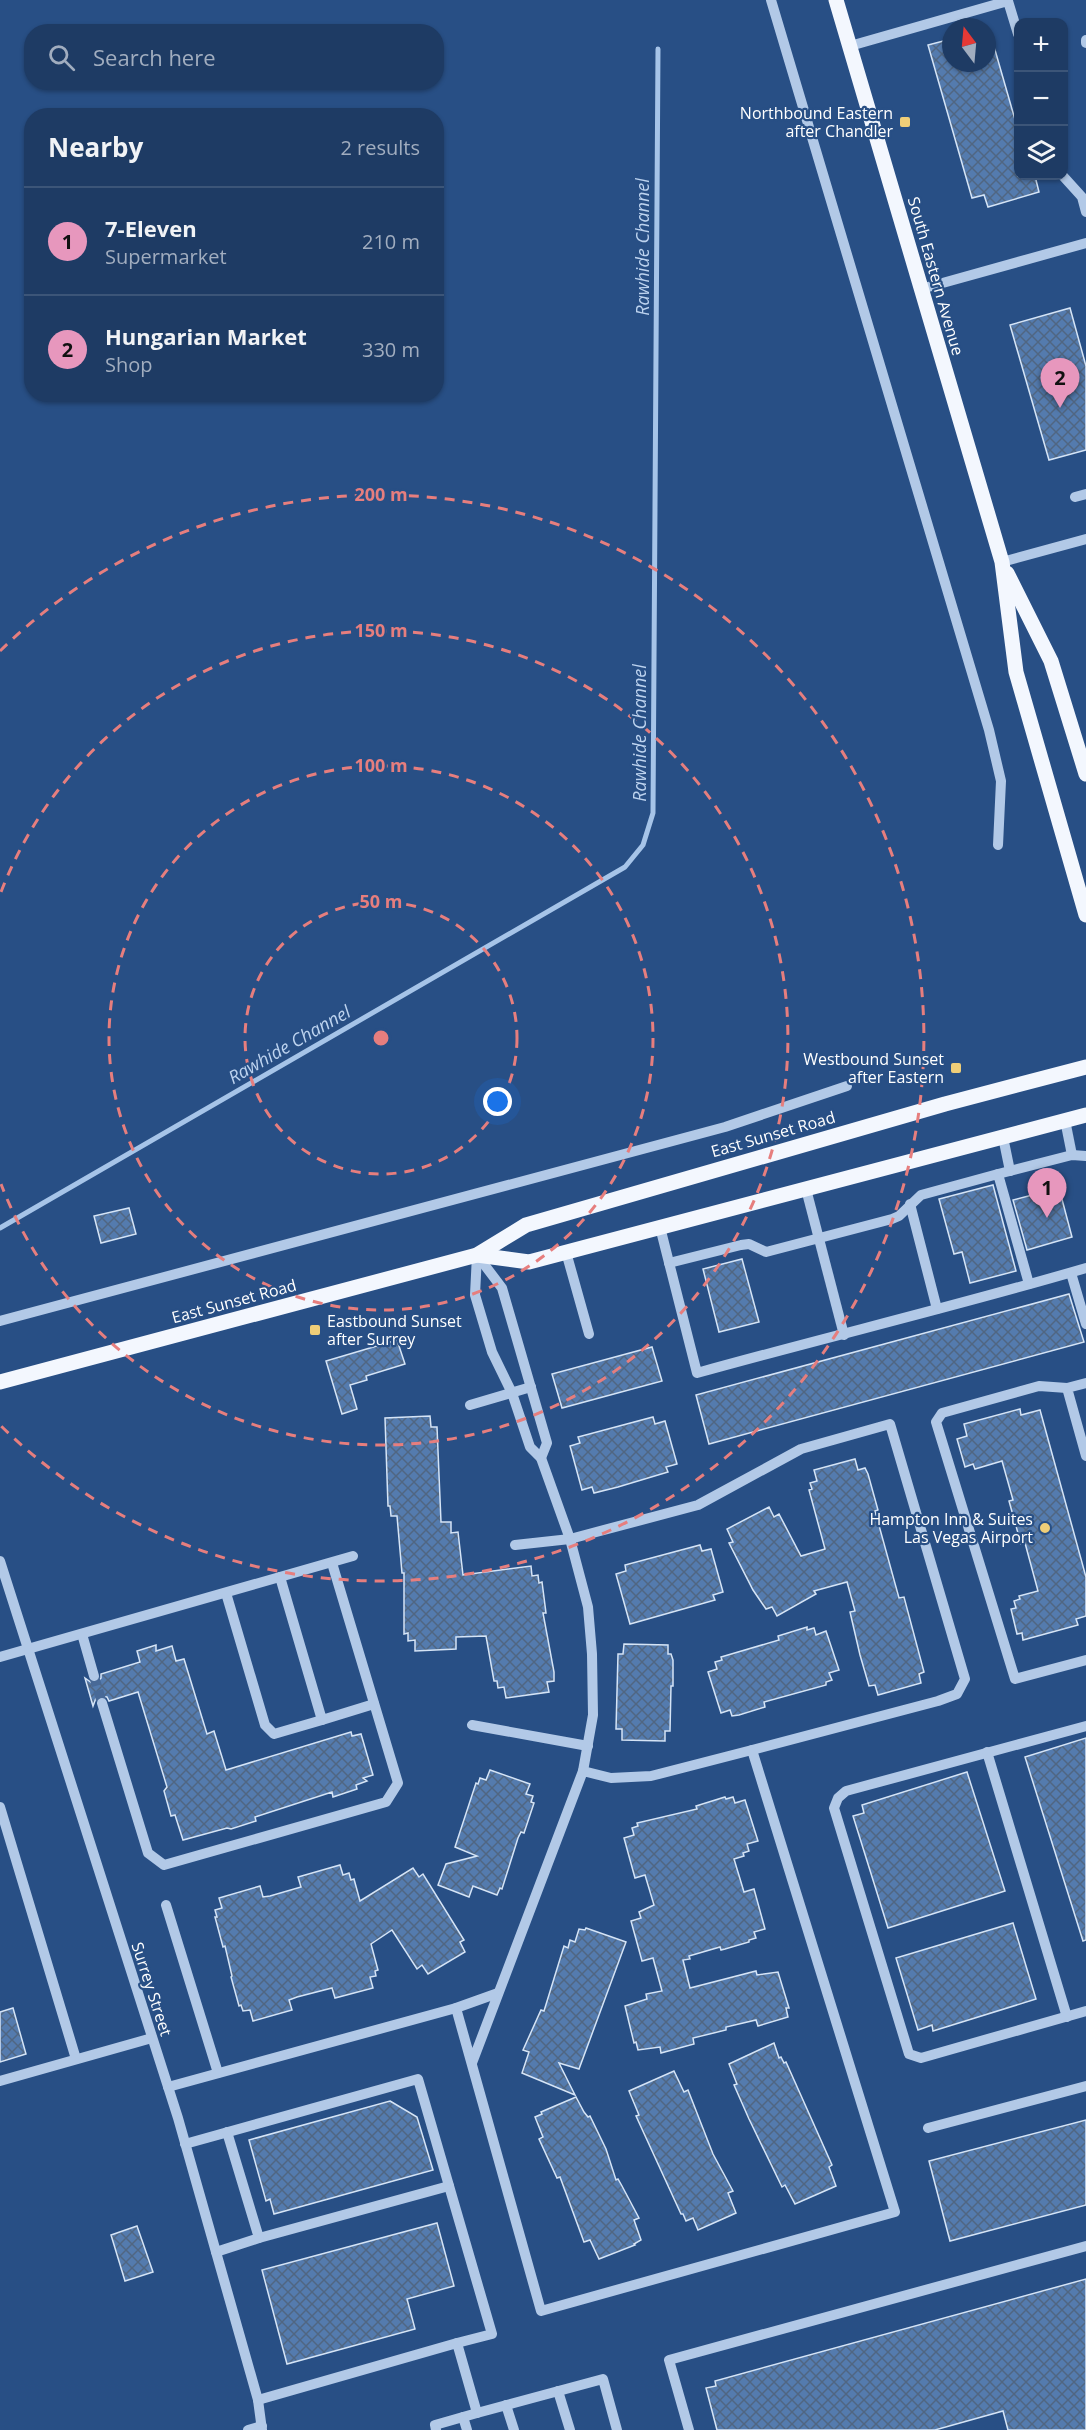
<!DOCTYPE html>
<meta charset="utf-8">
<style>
body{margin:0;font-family:"Open Sans",sans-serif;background:#2b466d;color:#f1f3f6}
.controls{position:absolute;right:18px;top:18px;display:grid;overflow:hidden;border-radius:12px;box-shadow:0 2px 4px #0004}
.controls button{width:54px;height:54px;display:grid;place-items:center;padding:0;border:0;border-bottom:2px solid #3c5578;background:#1e3b64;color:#f1f3f6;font:30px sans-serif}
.compass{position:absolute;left:942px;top:18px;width:54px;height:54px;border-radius:50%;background:#1e3b64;box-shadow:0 2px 4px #0004;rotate:344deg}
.you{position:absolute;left:498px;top:1102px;width:21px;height:21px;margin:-15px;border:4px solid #fff;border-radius:50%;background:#1a73e8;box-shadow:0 0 0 9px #1a73e833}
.badge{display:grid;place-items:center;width:39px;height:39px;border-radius:50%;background:#e797bd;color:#111;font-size:20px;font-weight:700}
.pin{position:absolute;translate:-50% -50px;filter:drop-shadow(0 2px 3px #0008)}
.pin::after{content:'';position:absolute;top:32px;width:21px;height:18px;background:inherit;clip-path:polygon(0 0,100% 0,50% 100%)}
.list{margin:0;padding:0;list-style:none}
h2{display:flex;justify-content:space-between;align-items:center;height:78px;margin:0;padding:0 24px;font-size:26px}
h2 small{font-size:20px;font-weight:400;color:#a1adbf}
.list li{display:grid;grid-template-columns:39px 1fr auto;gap:18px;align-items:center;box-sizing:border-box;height:108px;padding:0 24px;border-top:2px solid #3c5578}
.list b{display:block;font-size:22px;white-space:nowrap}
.list p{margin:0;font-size:20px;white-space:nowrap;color:#a1adbf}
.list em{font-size:20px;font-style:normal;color:#a1adbf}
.icon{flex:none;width:33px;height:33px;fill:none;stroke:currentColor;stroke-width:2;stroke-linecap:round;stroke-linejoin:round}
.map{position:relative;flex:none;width:1086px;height:2430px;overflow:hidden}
.search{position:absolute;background:#1e3b64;box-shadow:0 2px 4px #0004;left:24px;top:24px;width:420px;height:66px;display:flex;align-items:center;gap:15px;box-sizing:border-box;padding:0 21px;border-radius:24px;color:#a1adbf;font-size:22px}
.panel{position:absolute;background:#1e3b64;box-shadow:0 2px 4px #0004;left:24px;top:108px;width:420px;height:294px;border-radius:24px}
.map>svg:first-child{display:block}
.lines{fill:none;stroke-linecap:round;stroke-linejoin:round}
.stream{stroke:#a6c4e8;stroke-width:5}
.building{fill:url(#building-cross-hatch);stroke:#d5e4f6;stroke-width:1.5}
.minor-tunnel{stroke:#486997;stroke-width:10;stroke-dasharray:10 5;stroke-linecap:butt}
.minor{stroke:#b2c9e7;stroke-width:10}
.major{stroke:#f3f7fe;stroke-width:15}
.ring{fill:none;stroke:#e67e7e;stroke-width:3;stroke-dasharray:10 8}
.poi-dot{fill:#efce78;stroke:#284f85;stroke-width:2}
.labels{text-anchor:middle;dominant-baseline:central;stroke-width:4.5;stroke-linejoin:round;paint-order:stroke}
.poi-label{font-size:16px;fill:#fff;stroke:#284f85;text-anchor:end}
.street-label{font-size:16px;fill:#fff;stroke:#284f85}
.water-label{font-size:18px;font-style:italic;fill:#bdd3ef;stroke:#284f85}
.centre{fill:#e67e7e;stroke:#284f85;stroke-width:3}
.ring-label{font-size:18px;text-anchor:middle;font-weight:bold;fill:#e67e7e;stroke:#284f85;stroke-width:4.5;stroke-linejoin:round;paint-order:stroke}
</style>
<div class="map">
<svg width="1086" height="2430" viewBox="0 0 1086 2430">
<defs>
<pattern id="building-cross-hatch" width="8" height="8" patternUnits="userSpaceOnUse" patternTransform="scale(1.5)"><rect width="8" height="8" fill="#547bae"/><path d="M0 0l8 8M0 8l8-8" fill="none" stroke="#506682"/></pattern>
</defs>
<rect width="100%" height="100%" fill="#284f85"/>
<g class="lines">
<polyline class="stream" points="0,1228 625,867 643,845 653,813 658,49"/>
</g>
<g class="building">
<polygon points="987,36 991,36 1018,130 1018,176 1035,176 1039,192 988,207 984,195 972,198 928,45 951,39 951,63 987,63"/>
<polygon points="1070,308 1086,366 1086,450 1049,460 1010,325"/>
<polygon points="993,1185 1016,1271 970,1283 962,1252 954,1254 939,1199"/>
<polygon points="1059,1188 1072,1237 1027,1250 1013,1200"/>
<polygon points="129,1208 136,1234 101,1243 94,1216"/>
<polygon points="742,1259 759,1322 719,1332 703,1269"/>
<polygon points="1069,1294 1084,1342 709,1444 696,1395"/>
<polygon points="397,1340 405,1364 366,1376 367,1380 350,1385 357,1409 342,1414 326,1361"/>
<polygon points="652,1347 662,1381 562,1408 552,1374"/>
<polygon points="1020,1409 1021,1415 1040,1410 1086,1577 1086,1616 1076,1619 1078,1625 1023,1640 1022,1633 1017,1634 1011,1609 1016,1608 1014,1601 1020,1599 1019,1596 1038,1591 1025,1543 1021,1544 1009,1501 1013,1500 1002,1461 975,1469 973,1464 965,1467 957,1439 967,1436 964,1424"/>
<polygon points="430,1416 431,1427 437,1427 441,1522 451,1522 451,1533 458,1532 463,1575 531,1566 532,1576 538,1575 539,1583 542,1582 546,1613 543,1613 554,1672 554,1681 547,1682 549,1692 506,1698 504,1687 498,1688 497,1681 494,1681 486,1636 456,1637 456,1649 415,1651 415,1640 408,1641 408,1633 404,1634 404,1573 402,1573 397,1516 391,1516 390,1506 388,1506 385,1418"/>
<polygon points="653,1417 655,1424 665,1421 677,1464 666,1467 668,1472 618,1487 594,1493 592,1487 582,1490 570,1446 580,1443 578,1437"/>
<polygon points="855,1459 858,1470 865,1468 868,1474 878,1510 875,1511 899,1598 904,1597 924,1672 919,1674 921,1683 878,1695 875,1685 869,1686 860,1655 850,1612 855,1611 847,1582 814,1591 816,1594 777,1616 772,1607 766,1609 753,1590 729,1543 733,1542 727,1529 769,1507 774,1517 779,1514 801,1556 825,1549 809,1490 812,1489 810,1483 817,1481 814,1470"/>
<polygon points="700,1545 702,1551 711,1549 723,1592 713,1595 715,1600 630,1624 616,1574 626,1571 625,1565"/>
<polygon points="807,1627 807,1630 814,1628 816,1635 826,1631 839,1670 829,1673 832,1680 826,1682 826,1685 764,1702 765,1707 739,1715 732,1716 730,1710 721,1713 708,1672 717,1669 715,1662 722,1660 721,1657 779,1640 778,1636"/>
<polygon points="624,1644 668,1645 668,1654 671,1654 673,1660 673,1686 671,1686 670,1731 665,1731 665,1741 622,1740 622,1729 616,1729 618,1654 623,1654"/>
<polygon points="156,1645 156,1651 172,1646 176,1661 184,1659 207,1734 214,1731 226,1770 351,1732 352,1736 361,1734 373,1775 363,1778 367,1781 356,1785 357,1789 333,1797 332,1792 255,1817 256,1821 231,1829 227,1828 183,1840 175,1815 171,1816 164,1791 167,1787 138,1692 109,1701 107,1697 100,1696 96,1698 93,1706 85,1678 92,1683 97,1683 101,1678 101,1674 140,1662 137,1651"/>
<polygon points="1086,1738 1086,1940 1083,1941 1025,1757"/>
<polygon points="490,1770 530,1784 526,1794 533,1796 531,1802 534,1803 524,1833 521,1832 518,1838 502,1889 500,1888 497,1895 473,1886 469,1897 438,1885 446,1864 477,1856 455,1847 476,1783 478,1784 480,1778 486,1780"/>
<polygon points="967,1772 1005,1891 888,1928 853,1816 864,1813 862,1805"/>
<polygon points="725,1797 726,1799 733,1797 735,1803 745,1800 758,1841 747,1844 749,1851 743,1853 744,1856 734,1859 744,1892 754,1889 765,1929 754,1932 756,1938 749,1940 749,1942 725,1949 721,1950 720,1947 689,1956 690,1959 683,1960 690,1988 756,1971 757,1975 778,1972 789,2008 786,2008 788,2017 758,2026 756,2020 726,2027 726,2030 693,2038 694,2044 661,2053 660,2047 638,2050 636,2042 634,2043 625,2006 647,1999 646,1994 662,1991 653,1958 642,1961 631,1921 641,1918 639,1912 654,1905 645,1875 635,1878 624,1838 634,1835 632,1828 638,1826 637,1823 697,1809 696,1806"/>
<polygon points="340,1865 343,1875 349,1873 351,1880 354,1879 360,1901 413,1868 419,1877 423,1874 464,1940 460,1942 465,1952 428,1974 422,1965 417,1969 392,1930 371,1944 378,1970 375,1971 376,1976 370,1977 373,1988 335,1998 332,1988 297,1997 289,2000 292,2010 253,2021 250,2010 243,2011 241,2005 239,2006 231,1977 232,1976 225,1946 223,1947 215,1917 217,1917 215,1910 222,1908 219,1898 260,1886 263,1897 270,1896 301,1887 298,1877"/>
<polygon points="1013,1923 1036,1999 933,2031 932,2025 918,2030 896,1958"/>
<polygon points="586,1928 626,1942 579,2069 559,2063 575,2095 522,2073 529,2052 523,2050 541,2010 544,2011 564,1946 568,1948 570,1940 575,1942 579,1929 585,1930"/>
<polygon points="13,2008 26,2054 0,2062 0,2012"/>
<polygon points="774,2043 779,2058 781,2057 784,2063 786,2062 832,2165 829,2167 836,2186 795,2204 785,2185 782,2187 749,2119 734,2085 737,2084 729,2064"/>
<polygon points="674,2071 684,2092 688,2090 713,2154 733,2191 728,2193 736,2213 698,2230 693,2218 686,2221 683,2214 681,2214 636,2116 639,2115 629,2091"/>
<polygon points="576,2097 584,2112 588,2117 590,2116 606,2149 616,2180 618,2179 622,2186 639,2218 634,2220 641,2240 634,2244 635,2245 599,2259 590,2240 584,2242 560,2177 557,2178 539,2139 543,2137 535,2117 542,2114 541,2112"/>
<polygon points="390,2101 417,2117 433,2170 274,2214 270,2199 266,2201 249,2140"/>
<polygon points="1086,2120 1086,2205 950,2241 929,2161"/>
<polygon points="437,2223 454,2286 407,2299 415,2329 287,2364 262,2270"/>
<polygon points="137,2226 153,2272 125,2281 111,2235"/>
<polygon points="1086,2279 1086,2430 1008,2430 1003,2411 935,2430 717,2430 706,2388 716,2386 715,2381"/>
</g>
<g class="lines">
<polyline class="minor-tunnel" points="94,1676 102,1703"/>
<g class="minor">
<polyline points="771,0 989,730 1001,781 998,845"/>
<polyline points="1086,40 1086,43"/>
<polyline points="850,46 1008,1 1018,34"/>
<polyline points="1063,176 1082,197 1086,212"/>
<polyline points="921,289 1086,243"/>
<polyline points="1075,497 1086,494"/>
<polyline points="1002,562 1086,539"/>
<polyline points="1065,1120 1072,1155"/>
<polyline points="1003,1137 1010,1171"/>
<polyline points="998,1174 1072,1155 1086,1156"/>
<polyline points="806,1189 844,1335"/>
<polyline points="910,1204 937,1309"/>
<path d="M660,1227L697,1373C826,1337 957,1306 1086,1268"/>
<polyline points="566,1252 589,1334"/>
<polyline points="477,1255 475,1295 492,1352 512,1393 530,1447 541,1458 570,1539 588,1607 592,1654 593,1715 583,1771"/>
<polyline points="477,1255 502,1288 547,1443 541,1458"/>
<polyline points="669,1263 741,1245 749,1244 766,1252 892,1219 899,1216 921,1195 998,1174 1029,1284"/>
<polyline points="1071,1273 1086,1324"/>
<polyline points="0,1321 725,1127 847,1086"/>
<polyline points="1086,1383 1067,1388 1086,1456"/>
<polyline points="1067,1388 1039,1386 942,1413 936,1422 1015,1679 1086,1660"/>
<polyline points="470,1405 531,1387"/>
<polyline points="515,1545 570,1539 698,1505 801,1449 890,1424 965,1679 957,1694 938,1701 752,1750"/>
<polyline points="0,1561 178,2118 258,2400 262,2430"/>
<polyline points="280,1577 322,1720 374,1704"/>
<polyline points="226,1593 265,1725 274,1734 322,1720"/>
<polyline points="82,1634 94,1676"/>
<polyline points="0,1657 353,1556"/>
<polyline points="102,1703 148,1853 164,1865 386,1802 398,1783 332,1563"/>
<polyline points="472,1725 588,1746"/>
<polyline points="1086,1726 846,1791 838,1798 834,1808 909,2054 921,2058 1086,2011"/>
<polyline points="987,1752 1067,2017"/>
<polyline points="0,1807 76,2059"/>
<polyline points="166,1905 218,2073"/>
<polyline points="456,2008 541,2311 895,2212 752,1750 651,1776 611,1778 583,1771 472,2063"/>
<polyline points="0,2081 152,2038"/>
<polyline points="168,2087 456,2008 498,1993"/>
<polyline points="928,2128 1086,2086"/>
<polyline points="185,2144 418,2079 492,2334 457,2343"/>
<polyline points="259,2238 449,2186"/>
<polyline points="216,2252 259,2238 227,2132"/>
<polyline points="558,2391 570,2430"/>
<polyline points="258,2400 457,2343 477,2413 435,2425 436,2430"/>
<polyline points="506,2405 514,2430"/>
<polyline points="477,2413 603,2379 617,2430"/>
<polyline points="463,2417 467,2430"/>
<polyline points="248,2430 262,2426"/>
<polyline points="689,2430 669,2360 1086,2246"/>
</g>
<g class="major">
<polyline points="836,0 1002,562 1016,672 1086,915"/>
<polyline points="1007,573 1051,661 1086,774"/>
<polyline points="477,1255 529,1262 1086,1115"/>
<polyline points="0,1382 477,1255 526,1225 945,1104 1086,1067"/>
</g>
</g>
<g class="ring">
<circle cx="381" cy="1038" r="136"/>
<circle cx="381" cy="1038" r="272"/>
<path d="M1 892A407 407 0 1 1 1 1184"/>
<path d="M0 651A543 543 0 1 1 0 1425"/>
</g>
<g class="poi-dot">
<rect x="899" y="116" width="12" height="12" rx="3"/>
<rect x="950" y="1062" width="12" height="12" rx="3"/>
<rect x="309" y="1324" width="12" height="12" rx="3"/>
<circle cx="1045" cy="1528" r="6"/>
</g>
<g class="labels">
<g class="poi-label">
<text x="893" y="113">Northbound Eastern<tspan x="893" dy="18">after Chandler</tspan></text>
<text x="944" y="1059">Westbound Sunset<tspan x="944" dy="18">after Eastern</tspan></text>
<text x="327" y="1321" text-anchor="start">Eastbound Sunset<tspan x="327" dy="18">after Surrey</tspan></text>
<text x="1033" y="1519">Hampton Inn &amp; Suites<tspan x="1033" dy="18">Las Vegas Airport</tspan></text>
</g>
<g class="street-label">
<text transform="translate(936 276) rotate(74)">South Eastern Avenue</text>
<text transform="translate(773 1134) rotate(-16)">East Sunset Road</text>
<text transform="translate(234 1301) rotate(-15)">East Sunset Road</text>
<text transform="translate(152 1989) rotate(72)">Surrey Street</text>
</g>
<g class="water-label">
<text transform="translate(642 247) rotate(-90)">Rawhide Channel</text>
<text transform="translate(639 733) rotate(-90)">Rawhide Channel</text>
<text transform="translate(289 1044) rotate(-30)">Rawhide Channel</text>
</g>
</g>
<circle cx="381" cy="1038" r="9" class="centre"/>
<g class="ring-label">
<text x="381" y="501">200 m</text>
<text x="381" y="637">150 m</text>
<text x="381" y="772">100 m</text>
<text x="381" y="908">50 m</text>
</g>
</svg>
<div class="controls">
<button>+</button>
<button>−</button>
<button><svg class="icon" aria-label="layers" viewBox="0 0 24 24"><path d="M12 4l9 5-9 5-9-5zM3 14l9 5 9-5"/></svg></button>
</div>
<svg class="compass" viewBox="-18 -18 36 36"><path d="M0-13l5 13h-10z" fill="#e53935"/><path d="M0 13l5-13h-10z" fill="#a1adbf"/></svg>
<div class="you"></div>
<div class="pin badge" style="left:1047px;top:1218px">1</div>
<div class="pin badge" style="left:1060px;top:408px">2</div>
<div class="search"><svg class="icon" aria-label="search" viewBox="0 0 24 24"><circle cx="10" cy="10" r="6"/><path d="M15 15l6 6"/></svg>Search here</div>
<section class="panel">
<h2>Nearby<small>2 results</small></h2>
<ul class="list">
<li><span class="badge">1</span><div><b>7-Eleven</b><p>Supermarket</p></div><em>210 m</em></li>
<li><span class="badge">2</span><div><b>Hungarian Market</b><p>Shop</p></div><em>330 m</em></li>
</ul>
</section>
</div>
